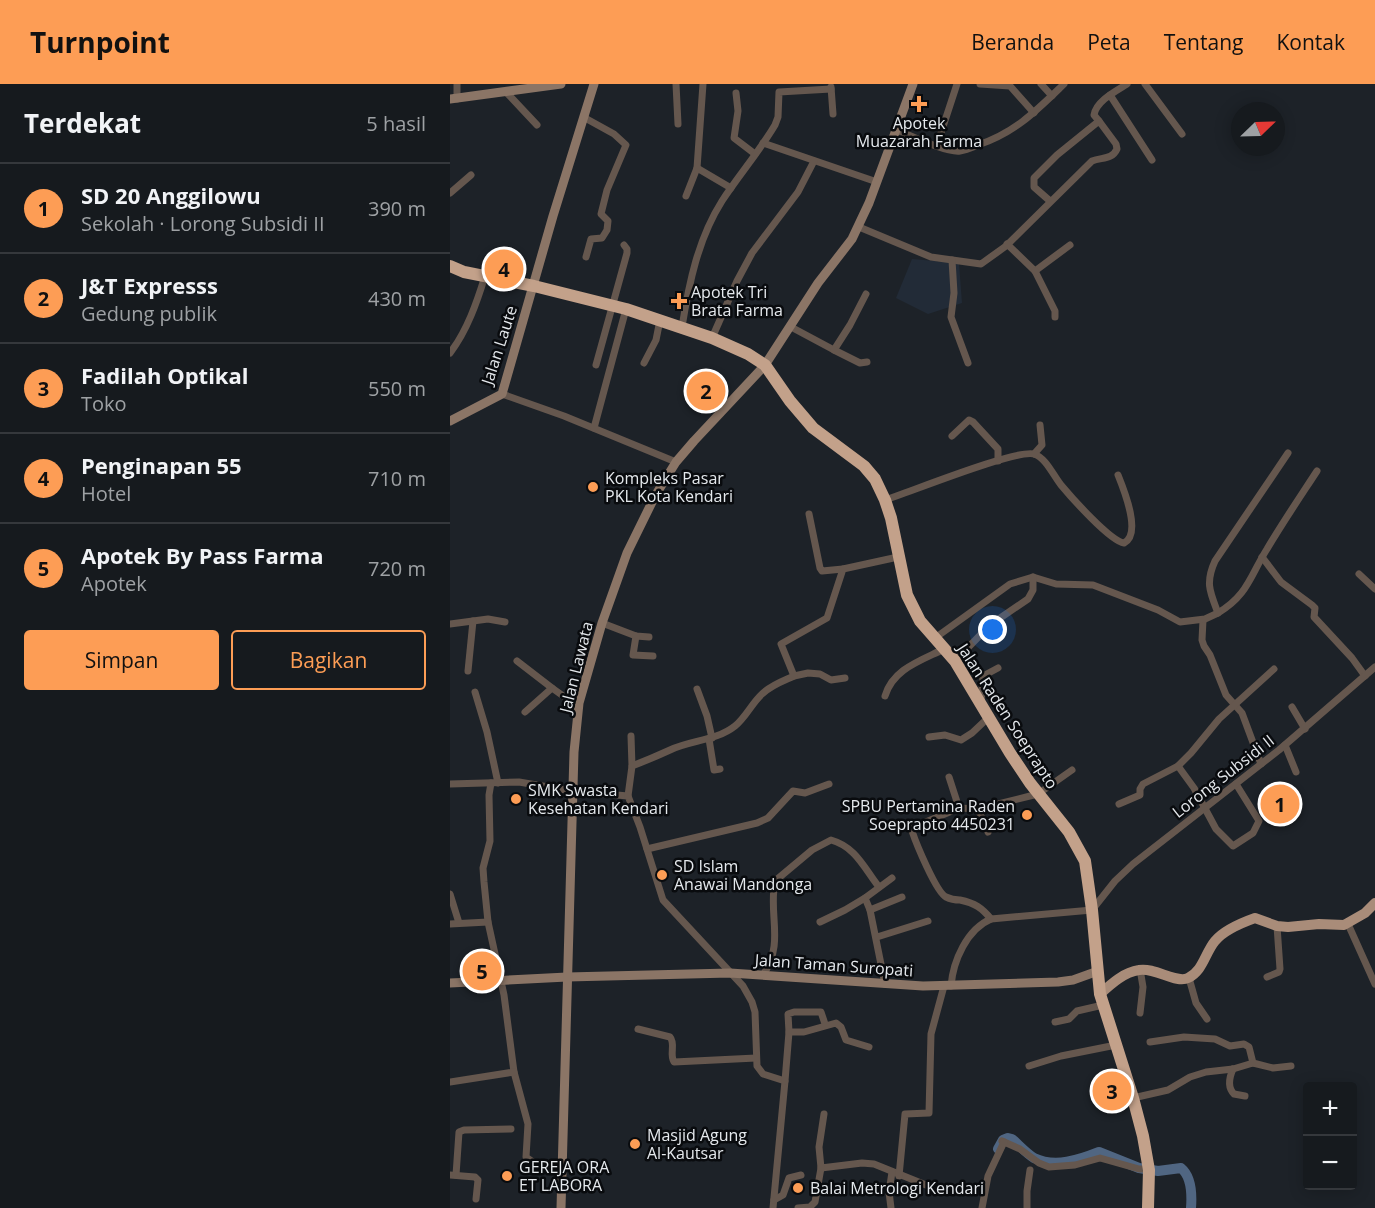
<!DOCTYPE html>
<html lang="id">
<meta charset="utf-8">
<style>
body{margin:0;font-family:"Open Sans",sans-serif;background:#23272b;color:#f1f3f6}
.controls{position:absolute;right:18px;bottom:18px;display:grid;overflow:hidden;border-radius:6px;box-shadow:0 3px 15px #0003}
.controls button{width:54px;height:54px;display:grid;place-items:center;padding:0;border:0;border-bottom:2px solid #35383c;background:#161a1e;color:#f1f3f6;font:30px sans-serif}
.compass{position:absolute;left:781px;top:18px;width:54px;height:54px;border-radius:50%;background:#161a1e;box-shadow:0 3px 15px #0003;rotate:67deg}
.you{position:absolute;left:543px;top:546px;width:21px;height:21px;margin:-15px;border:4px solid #fff;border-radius:50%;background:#1a73e8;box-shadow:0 0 0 9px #1a73e833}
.badge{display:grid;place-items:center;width:39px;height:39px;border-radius:50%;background:#fd9d55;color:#111;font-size:20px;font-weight:700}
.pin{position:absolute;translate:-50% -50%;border:3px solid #fff;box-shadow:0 2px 6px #0006}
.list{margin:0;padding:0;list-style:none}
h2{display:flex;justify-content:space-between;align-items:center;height:78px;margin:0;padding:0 24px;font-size:26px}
h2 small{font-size:20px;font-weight:400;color:#9ea1a4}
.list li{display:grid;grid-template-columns:39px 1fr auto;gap:18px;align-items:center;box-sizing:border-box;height:90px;padding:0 24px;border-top:2px solid #35383c}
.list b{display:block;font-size:22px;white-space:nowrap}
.list p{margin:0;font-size:20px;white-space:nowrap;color:#9ea1a4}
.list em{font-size:20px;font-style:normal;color:#9ea1a4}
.actions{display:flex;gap:12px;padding:18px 24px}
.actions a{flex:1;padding:14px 0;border:2px solid #fd9d55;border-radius:6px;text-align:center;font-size:21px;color:#fd9d55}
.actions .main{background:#fd9d55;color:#111}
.map{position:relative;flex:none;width:925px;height:1124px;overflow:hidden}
header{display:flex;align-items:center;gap:36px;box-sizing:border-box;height:84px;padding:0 30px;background:#fd9d55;color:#111}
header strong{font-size:28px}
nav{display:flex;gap:33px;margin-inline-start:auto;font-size:21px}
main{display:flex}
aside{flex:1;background:#161a1e}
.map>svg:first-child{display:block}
.built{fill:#222b37}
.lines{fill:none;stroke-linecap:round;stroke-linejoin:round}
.river{stroke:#506682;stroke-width:10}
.street{stroke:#65574e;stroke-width:7}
.secondary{stroke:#8b7566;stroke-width:9}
.primary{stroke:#a98c79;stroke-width:10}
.highway{stroke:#c3a18a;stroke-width:12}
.poi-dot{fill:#fd9d55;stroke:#090b0e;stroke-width:2}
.labels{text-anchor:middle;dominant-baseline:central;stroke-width:5;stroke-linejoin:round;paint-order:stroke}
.poi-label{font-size:16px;fill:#e5e9ed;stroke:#090b0e;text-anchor:start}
.street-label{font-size:16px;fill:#e5e9ed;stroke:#090b0e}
</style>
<header>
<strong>Turnpoint</strong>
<nav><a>Beranda</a><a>Peta</a><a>Tentang</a><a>Kontak</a></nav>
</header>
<main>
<aside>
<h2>Terdekat<small>5 hasil</small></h2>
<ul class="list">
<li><span class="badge">1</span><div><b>SD 20 Anggilowu</b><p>Sekolah · Lorong Subsidi II</p></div><em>390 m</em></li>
<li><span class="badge">2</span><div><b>J&amp;T Expresss</b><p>Gedung publik</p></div><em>430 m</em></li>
<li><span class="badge">3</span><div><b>Fadilah Optikal</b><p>Toko</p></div><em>550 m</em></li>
<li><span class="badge">4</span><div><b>Penginapan 55</b><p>Hotel</p></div><em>710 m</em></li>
<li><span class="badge">5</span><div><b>Apotek By Pass Farma</b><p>Apotek</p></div><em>720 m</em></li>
</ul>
<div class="actions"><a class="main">Simpan</a><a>Bagikan</a></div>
</aside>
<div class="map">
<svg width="925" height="1124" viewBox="0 0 925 1124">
<rect width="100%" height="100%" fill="#1d2228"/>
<polygon class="built" points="462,175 509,179 512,219 478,230 446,214"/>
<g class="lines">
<path class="river" d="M548,1065L553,1056L558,1054L562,1055C569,1061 576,1069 584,1074C605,1084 629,1076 649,1068L689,1084L708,1087L731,1084C742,1093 742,1111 741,1124"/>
<g class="street">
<polyline points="226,0 228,40"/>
<polyline points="530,0 560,2 584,29"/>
<polyline points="591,0 602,12"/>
<polyline points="695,0 732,50"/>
<polyline points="381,3 383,30"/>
<polyline points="56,8 87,41"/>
<polyline points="286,9 288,27 284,54 305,70"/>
<polyline points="660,11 702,76"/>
<polyline points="7,15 7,0"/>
<polyline points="135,34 164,50 176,61 157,106 151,130 158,137 157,146 152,154 141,155 136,173"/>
<path d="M649,37L644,31C646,17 666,7 677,0"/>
<path d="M445,45C458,51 497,69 510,67C516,66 523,63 528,61C566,48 586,27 614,0"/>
<polyline points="313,59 427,98"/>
<polyline points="487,61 507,0"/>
<polyline points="247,84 281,104"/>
<polyline points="0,109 21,91"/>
<polyline points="236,112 247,84 253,0"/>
<path d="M409,143L481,173L531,180L556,162L642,77C652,73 662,76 667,65L666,60L649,37L607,71L584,94V103L600,117"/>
<polyline points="557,160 585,187 620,161"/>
<polyline points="502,176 504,209 501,233 518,279"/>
<polyline points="585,187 605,227 605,233"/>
<path d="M232,243C239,199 248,155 272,117C289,91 309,68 325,41L328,33L329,8L381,5"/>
<polyline points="341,243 384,266 400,241 416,210"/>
<polyline points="262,254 287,197 302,169 348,108 364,77"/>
<polyline points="384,266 410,279 417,278"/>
<path d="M0,269C17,247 27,218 35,192"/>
<polyline points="194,279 206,256 210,236"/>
<polyline points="146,281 177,169 177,165 174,161"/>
<polyline points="52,310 114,332 226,378"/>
<polyline points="144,344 176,225"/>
<polyline points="502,352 519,336 523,338 548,365 548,377"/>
<polyline points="584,370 592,361 590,341"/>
<path d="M435,416C460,408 566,365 584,370C596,374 603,391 611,401C621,413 660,457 674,459C692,450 674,406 668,391"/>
<polyline points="359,430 370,484 372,487 393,485"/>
<polyline points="812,473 831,498 862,521 865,524 864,533 902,574 915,592"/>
<polyline points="909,490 925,505"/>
<path d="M768,529C798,511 800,492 817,465C833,438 850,413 867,387"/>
<polyline points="753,536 752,556 754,562 760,571 776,611 792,629 811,680"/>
<polyline points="152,539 186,552 199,553"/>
<polyline points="0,540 38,535 55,538"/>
<polyline points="186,552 183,571 203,572"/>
<path d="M485,554L560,500L583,493L606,500L643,501L708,526L730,538L755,535L768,529C760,508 755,499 765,477L838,369"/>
<polyline points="67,577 102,604"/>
<polyline points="505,577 540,541 578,515 583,506 583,493"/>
<polyline points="18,587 23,537"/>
<polyline points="344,592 358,589 370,590 381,596 395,594"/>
<polyline points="247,605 257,632 262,654"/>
<polyline points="25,608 37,648 48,699"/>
<path d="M435,612C443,585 470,577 494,565"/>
<polyline points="531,618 533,592 548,584"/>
<polyline points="842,623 855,645"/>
<polyline points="75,628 102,604 116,614 129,619"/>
<polyline points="181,652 182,682"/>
<polyline points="479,653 495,651 511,656 522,649 539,633"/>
<polyline points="259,655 264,686 270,685"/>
<polyline points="835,661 846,688"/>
<polyline points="728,682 744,704 766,745 783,762 803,749 809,737 786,700"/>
<polyline points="499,693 509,724"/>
<polyline points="41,699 39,711 40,757 33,784 34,798 38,838 54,911 64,988 78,1040 76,1073 93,1085 111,1086"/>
<polyline points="0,700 69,698 122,707 178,712 190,743 213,816 293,902 302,918 305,928 307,982 313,990 335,997 323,1124"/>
<path d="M178,712L182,682C195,677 207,672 220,666C241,656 266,657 285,642C296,633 302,619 312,610C321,601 333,597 344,592L331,560L377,534L393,485L448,473"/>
<polyline points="669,720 690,711 690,705 693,700 728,682 741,669 769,635 824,585"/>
<path d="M528,725L509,724L464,743L462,747C466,759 486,808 496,813C500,815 506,816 510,816C525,819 532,824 541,835"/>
<polyline points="538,748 528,725 588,710 622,686"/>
<polyline points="197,765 307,739 318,734 343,707 355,709 379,700"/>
<polyline points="0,810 9,839"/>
<polyline points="420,826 415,814 442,794"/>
<polyline points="370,838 395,826 415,814"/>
<polyline points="0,840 38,838"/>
<polyline points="898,840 925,900"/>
<polyline points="427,853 478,837"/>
<path d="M313,891C335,859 318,831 325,797L362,766L381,756C406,763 414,784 429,803"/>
<polyline points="817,893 829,888 830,885 827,842"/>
<polyline points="739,894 746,919 757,935"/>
<polyline points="435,900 420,826 452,813"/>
<path d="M501,902C503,877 517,845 541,835L642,826L665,797L683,780L829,666L925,583"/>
<polyline points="690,929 693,903 690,885"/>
<polyline points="605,938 619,935 627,927 653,921"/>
<path d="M188,945L220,953C226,960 219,970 224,978L306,974"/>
<polyline points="339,948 338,930 344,928 371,928 375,940"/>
<polyline points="700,958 734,953 765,955 780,962 794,960 799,963 803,979"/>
<polyline points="579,982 611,972 666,961"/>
<path d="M783,985C779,994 777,1003 784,1010L795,1012"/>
<polyline points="335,997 339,948 354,948 386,939 391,943 396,956 419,963"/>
<polyline points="0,998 64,988"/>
<polyline points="683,1014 718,1006 740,993 756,988 783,985 803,979 823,984 841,982"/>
<polyline points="552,1057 570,1065 589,1079 599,1083 625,1081 650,1074 689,1085 698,1085"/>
<polyline points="371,1084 412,1079 424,1080 476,1101"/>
<polyline points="0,1091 25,1093 28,1096 26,1115"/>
<polyline points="6,1091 9,1048 14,1046 61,1045"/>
<polyline points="449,1092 455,1030 479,1029 481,950 494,902"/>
<polyline points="324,1116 333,1111 339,1094 351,1091"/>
<polyline points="348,1124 360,1123 365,1118 371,1084 369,1063 374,1030"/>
<polyline points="441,1124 439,1108 442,1088"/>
<polyline points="532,1124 538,1092 554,1058"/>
<polyline points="577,1124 577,1107 580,1086"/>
</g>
<g class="secondary">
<polyline points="0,15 111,0"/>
<polyline points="0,337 52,310 103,132 144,0"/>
<polyline points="0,899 117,893 280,889 473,902 608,898 623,896 648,887"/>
<polyline points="111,1124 124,668 129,619 152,539 177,469 205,412 226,378 244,357 315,281 368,199 402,155 419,119 463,0"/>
</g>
<path class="primary" d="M650,910C661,900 674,888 689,886C705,883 726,900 738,894C753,887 755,869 765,857C774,846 791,839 805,834L827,842L838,843L869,840L894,841L915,829L925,819"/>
<polyline class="highway" points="0,182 14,188 84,202 176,225 262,254 298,270 315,281 340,317 363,344 414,382 425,395 435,416 441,434 457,511 470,537 505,577 560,669 580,699 619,748 635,777 642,826 650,910 683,1014 693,1052 699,1086 698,1124"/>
</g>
<g class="poi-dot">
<path d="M466 11h6v6h6v6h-6v6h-6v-6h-6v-6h6z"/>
<path d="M226 208h6v6h6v6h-6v6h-6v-6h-6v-6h6z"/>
<circle cx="143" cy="403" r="6"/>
<circle cx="66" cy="715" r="6"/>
<circle cx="577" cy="731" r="6"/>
<circle cx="212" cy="791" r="6"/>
<circle cx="185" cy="1060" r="6"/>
<circle cx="57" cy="1092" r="6"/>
<circle cx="348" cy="1104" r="6"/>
</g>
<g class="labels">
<g class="poi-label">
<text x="469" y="39" text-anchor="middle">Apotek<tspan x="469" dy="18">Muazarah Farma</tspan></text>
<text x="241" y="208">Apotek Tri<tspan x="241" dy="18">Brata Farma</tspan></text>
<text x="155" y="394">Kompleks Pasar<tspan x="155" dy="18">PKL Kota Kendari</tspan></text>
<text x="78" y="706">SMK Swasta<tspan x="78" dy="18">Kesehatan Kendari</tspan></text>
<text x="565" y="722" text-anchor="end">SPBU Pertamina Raden<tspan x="565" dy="18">Soeprapto 4450231</tspan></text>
<text x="224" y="782">SD Islam<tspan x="224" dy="18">Anawai Mandonga</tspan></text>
<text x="197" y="1051">Masjid Agung<tspan x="197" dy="18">Al-Kautsar</tspan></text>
<text x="69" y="1083">GEREJA ORA<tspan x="69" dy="18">ET LABORA</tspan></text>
<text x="360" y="1104">Balai Metrologi Kendari</text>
</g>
<g class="street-label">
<text transform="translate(49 261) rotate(-72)">Jalan Laute</text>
<text transform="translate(126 583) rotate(-76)">Jalan Lawata</text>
<text transform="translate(558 632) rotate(57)">Jalan Raden Soeprapto</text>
<text transform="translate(773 692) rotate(-38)">Lorong Subsidi II</text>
<text transform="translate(384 881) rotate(4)">Jalan Taman Suropati</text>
</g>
</g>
</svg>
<div class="controls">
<button>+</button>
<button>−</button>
</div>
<svg class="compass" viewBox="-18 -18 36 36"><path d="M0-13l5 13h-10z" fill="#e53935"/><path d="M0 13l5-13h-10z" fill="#9ea1a4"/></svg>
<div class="you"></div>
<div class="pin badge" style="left:830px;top:720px">1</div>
<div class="pin badge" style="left:256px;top:307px">2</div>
<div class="pin badge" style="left:662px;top:1007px">3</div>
<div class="pin badge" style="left:54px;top:185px">4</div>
<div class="pin badge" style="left:32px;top:887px">5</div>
</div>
</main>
